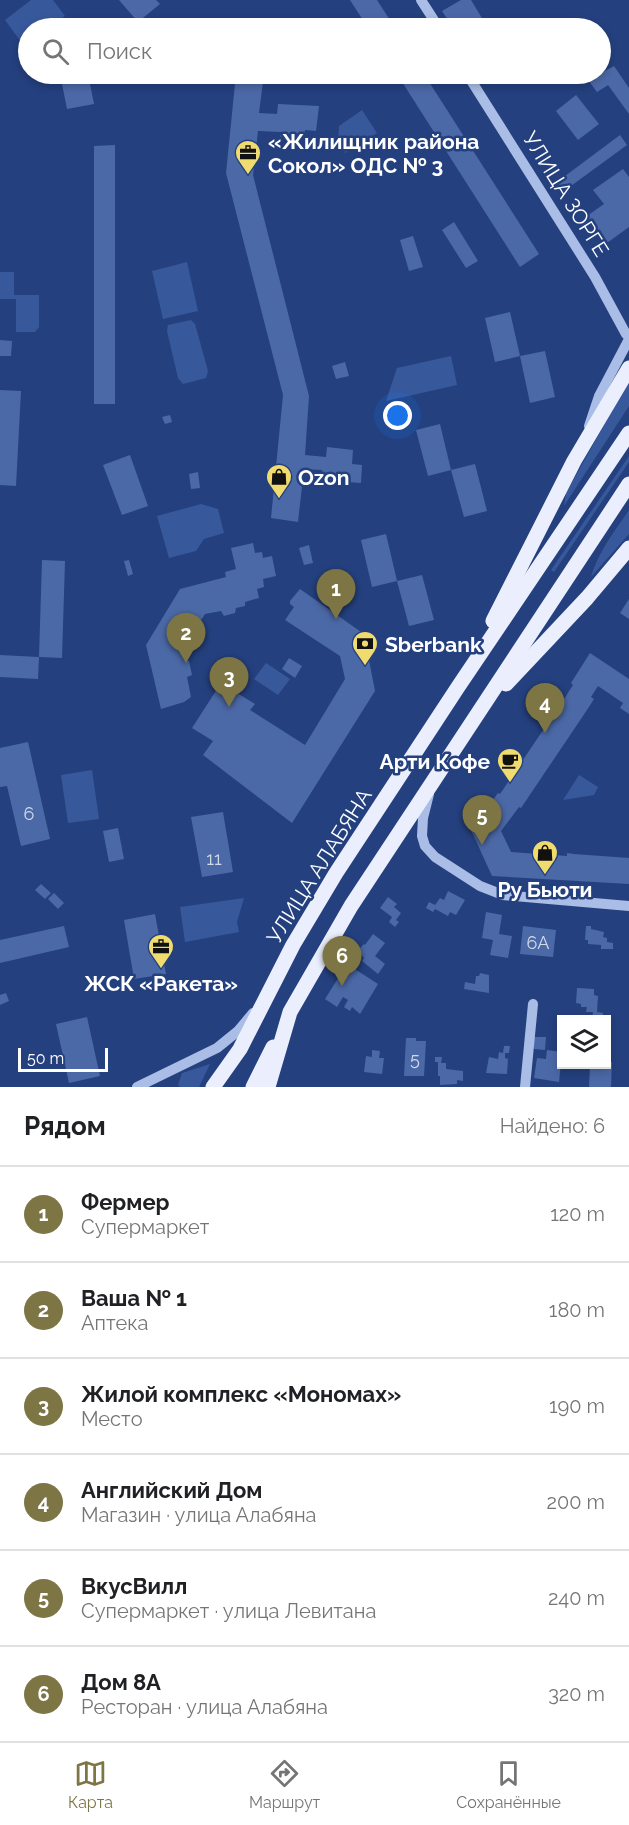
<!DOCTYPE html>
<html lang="ru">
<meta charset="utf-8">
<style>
body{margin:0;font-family:Raleway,sans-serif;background:#f6f6f6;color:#202124}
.controls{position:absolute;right:18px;bottom:18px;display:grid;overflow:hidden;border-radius:0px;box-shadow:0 3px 9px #0003}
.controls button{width:54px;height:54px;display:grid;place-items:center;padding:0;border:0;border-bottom:2px solid #e0e0e0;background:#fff;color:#202124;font:30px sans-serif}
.scale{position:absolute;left:18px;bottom:15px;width:90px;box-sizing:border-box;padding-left:6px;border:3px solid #fff;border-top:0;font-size:16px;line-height:21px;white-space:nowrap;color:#fff;-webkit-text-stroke:4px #24407e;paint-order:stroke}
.you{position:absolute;left:398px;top:416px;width:21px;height:21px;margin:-15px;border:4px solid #fff;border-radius:50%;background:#1a73e8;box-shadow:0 0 0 9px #1a73e833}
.badge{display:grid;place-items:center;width:39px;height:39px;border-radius:50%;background:#7e7545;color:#fff;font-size:20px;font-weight:700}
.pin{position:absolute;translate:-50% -50px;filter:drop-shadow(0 2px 3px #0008)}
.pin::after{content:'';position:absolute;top:32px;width:21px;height:18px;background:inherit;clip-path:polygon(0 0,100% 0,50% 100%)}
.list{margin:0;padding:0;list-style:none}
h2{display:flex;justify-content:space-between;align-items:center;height:78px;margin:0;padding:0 24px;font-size:26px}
h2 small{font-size:20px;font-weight:400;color:#757577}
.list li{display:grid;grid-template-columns:39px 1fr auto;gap:18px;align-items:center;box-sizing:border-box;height:96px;padding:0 24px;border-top:2px solid #e0e0e0}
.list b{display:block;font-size:22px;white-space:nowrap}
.list p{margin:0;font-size:20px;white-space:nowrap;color:#757577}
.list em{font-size:20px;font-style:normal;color:#757577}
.icon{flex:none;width:33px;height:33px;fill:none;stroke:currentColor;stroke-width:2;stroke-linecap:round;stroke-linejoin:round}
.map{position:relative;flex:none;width:629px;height:1087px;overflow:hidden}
.search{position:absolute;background:#fff;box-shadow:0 3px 9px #0003;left:18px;right:18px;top:18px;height:66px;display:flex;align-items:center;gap:15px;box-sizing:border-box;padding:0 21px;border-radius:33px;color:#757577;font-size:22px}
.sheet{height:654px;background:#fff}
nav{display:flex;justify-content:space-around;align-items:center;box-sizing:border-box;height:84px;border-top:2px solid #e0e0e0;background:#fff;font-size:16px;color:#757577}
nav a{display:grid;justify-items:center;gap:3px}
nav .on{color:#7e7545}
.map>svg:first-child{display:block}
.green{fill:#38589c}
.building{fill:#4c69a7}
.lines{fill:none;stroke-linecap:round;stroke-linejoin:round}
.minor{stroke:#aabde6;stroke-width:10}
.major{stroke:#ebeffd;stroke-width:15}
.labels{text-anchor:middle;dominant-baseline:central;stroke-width:5;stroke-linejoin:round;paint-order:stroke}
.number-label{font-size:18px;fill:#d2dae9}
.poi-label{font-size:21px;font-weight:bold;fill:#fff;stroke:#24407e;text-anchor:start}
.street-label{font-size:21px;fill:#fff;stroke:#24407e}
</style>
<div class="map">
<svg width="629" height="1087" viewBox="0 0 629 1087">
<rect width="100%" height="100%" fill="#24407e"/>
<g class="green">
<polygon points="31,0 53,0 65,16 48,28 28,28 28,43 24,46 5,20"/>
<polygon points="362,110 377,133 345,153 338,142 339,126"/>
<polygon points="187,262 198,311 163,319 152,271"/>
<polygon points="0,272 14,272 14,295 39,295 39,327 35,332 16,332 16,299 0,299"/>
<polygon points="191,320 195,324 208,371 206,378 183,384 178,378 167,331 168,325"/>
<polygon points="451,356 457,385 386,401 397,368"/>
<polygon points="629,381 629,406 564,506 566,493"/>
<polygon points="629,456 629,462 554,572 551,570"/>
<polygon points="201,504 218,509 224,533 204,539 196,551 169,558 157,516"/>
<path d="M629,510V534L591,577C598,552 615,531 629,510Z"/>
<polygon points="266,663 290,679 278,695 254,679"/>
<polygon points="92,770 99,819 68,823 61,775"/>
<polygon points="579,775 598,787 594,795 563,800"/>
<polygon points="244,898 237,922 239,932 185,942 180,907"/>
<polygon points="210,1064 199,1087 180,1087 178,1085 182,1073"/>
</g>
<g class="building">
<polygon points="119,0 156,0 160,4 138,22"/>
<polygon points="350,0 377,0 395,28 368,28"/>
<polygon points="461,0 471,0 488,28 453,28 442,11"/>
<polygon points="533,21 538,28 521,28"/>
<polygon points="614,66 629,88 629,114 608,85 597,92 588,80"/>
<polygon points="60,74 88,74 94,104 67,109"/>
<polygon points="236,74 264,74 259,113 277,114 278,104 319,106 316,131 305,130 304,139 280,138 281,132 258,131 253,175 309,396 305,455 326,457 327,447 353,450 352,464 362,465 361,483 321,480 322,470 304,469 298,522 271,518 283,395 226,173"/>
<polygon points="397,74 424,74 539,254 520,267"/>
<polygon points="576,95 599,124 578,140 556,111"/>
<polygon points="620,135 627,145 564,191 557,182"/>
<polygon points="115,145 115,404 94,404 94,146"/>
<polygon points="623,169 629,177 629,227 607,243 587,216 604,204 593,190"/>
<polygon points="454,222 478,261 466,268 442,230"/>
<polygon points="413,236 423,267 409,271 400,240"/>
<polygon points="510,312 520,356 495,362 485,318"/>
<polygon points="0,340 12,341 11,356 0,356"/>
<polygon points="545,351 555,397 530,403 520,356"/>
<polygon points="345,362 349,376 336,379 332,366"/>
<polygon points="0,390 21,391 16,486 0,485"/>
<polygon points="170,415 172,422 165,424 162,417"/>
<polygon points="440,424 451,470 428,476 416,430"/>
<polygon points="130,455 148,506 122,515 103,465"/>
<polygon points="475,464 487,511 464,517 451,470"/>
<polygon points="198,472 200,488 191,489 189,474"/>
<polygon points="386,534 397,581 372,587 361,540"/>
<polygon points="253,543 255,553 262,552 263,558 272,556 276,576 263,579 264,587 257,589 259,598 245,602 245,606 236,608 235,613 224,616 221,611 205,614 198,625 200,628 194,637 190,637 182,650 184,660 189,661 192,675 187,677 191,697 184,702 161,709 146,645 180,589 226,577 225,572 236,569 231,548"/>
<polygon points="309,545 313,563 304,565 299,548"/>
<polygon points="42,560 65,561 62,658 39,657"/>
<polygon points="129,560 133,574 128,576 124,561"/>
<polygon points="422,575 434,620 409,626 397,581"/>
<polygon points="300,589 364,634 375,691 292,823 203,755 213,741 192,728 221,683 255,704 250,710 305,745 345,679 340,656 285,620 294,607 290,604 290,601"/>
<polygon points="629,599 629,619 620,613"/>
<polygon points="590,653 629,679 629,714 620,708 623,703 598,686 591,697 594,699 587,710 521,808 519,807 501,831 511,852 567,856 567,853 574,854 629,858 629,884 492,876 471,830 498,793 500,794 566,696 573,685 571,683"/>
<polygon points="0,655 39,657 38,679 0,677"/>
<polygon points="289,658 302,666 295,678 282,669"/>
<polygon points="28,742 50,839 21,846 7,786 0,787 0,748"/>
<polygon points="223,812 233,872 202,877 191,817"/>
<polygon points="118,828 124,859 109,862 103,831"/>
<polygon points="41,884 51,893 45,899 35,890"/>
<polygon points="448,891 465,900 456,915 450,912 448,916 435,909 433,912 426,908 429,902 435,905 440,898 444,900"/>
<polygon points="54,893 64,903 58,909 48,899"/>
<polygon points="388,897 397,904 394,907 401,913 396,920 399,922 395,927 389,922 392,917 380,908"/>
<polygon points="486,912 502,915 499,934 512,936 508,958 490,955 493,940 482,938"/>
<polygon points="155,914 166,974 134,979 124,920"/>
<polygon points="64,926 69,947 0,963 0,940"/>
<polygon points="523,926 556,930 553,957 520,954"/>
<polygon points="586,926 591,926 591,929 604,932 603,937 607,938 607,942 613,943 613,949 601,949 601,945 588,944 588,940 585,940"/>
<polygon points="373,934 385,943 375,956 385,964 378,974 362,961 364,958 358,950 364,944 365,945"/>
<polygon points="347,964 378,984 360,1014 352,1007 350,1011 344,1007 348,1000 343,997 337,1007 325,999"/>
<polygon points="480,973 489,975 489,993 464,989 465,982 475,984 476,976 479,976"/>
<polygon points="577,988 594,989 594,995 598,996 597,1012 603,1013 603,1019 592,1020 593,1012 586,1012 587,1007 581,1007 581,1004 576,1003"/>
<polygon points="6,993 9,1001 0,1005 0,995"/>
<polygon points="87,1017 100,1076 69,1083 56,1024"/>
<polygon points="534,1037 546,1037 545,1050 534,1049"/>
<polygon points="406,1038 416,1038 416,1041 426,1041 424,1076 404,1076"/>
<polygon points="504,1046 510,1046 509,1053 505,1053 505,1058 508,1059 507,1074 486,1073 489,1057 498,1059 499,1052 503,1053"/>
<polygon points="372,1050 380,1051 379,1058 384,1058 382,1074 364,1072 366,1056 372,1057"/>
<polygon points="547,1050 562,1052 559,1082 534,1078 537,1058 546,1059"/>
<polygon points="435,1057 442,1057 441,1063 446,1063 446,1069 463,1071 463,1081 457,1080 457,1084 440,1085 440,1076 438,1076 438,1062 435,1062"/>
<polygon points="606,1062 612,1062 611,1087 589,1087 590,1064 606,1064"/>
</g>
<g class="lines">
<g class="minor">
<polyline points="421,0 439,28"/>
<polyline points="467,74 595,277 626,334 629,336"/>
<polyline points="589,426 599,396 629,339"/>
<polyline points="429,794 423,818 422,836 425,846 435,857 480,886 503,895 629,906"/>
<polyline points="137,1087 217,1048 238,1031 253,1013"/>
<polyline points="525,1087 533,1004"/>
</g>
<g class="major">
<polyline points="493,621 574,461 629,368"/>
<polyline points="506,684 587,598 629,548"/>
<polyline points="213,1087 240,1049 293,945 336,873 458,687 629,433"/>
<polyline points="253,1087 273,1047"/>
<polyline points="268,1087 290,1012 351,906 629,484"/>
</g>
</g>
<defs>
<symbol id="office-pin" viewBox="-11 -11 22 30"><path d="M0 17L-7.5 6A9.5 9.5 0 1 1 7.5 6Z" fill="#f0db6e" stroke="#24407e"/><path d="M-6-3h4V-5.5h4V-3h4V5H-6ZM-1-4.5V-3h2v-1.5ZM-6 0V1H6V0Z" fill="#111"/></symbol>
<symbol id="shop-pin" viewBox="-11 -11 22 30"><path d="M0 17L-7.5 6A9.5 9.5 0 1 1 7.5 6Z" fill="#f0db6e" stroke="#24407e"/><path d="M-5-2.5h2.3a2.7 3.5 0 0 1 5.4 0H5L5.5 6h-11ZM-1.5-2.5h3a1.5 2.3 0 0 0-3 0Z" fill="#111"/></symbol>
<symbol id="bank-pin" viewBox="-11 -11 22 30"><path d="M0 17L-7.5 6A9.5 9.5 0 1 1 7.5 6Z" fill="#f0db6e" stroke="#24407e"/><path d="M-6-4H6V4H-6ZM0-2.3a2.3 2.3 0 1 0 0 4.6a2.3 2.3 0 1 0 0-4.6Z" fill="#111"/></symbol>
<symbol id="cafe-pin" viewBox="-11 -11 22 30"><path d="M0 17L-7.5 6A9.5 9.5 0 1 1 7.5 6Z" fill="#f0db6e" stroke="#24407e"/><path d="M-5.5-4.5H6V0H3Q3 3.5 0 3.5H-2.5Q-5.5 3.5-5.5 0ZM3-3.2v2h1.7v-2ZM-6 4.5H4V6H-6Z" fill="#111"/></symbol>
</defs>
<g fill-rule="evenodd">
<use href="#office-pin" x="233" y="138" width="30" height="40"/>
<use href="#shop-pin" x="264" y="462" width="30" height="40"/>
<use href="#bank-pin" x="350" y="629" width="30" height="40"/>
<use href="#cafe-pin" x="495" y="746" width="30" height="40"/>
<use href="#shop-pin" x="530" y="838" width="30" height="40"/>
<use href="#office-pin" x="146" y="932" width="30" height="40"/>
</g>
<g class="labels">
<g class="number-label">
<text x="29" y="813">6</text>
<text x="214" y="858">11</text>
<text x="538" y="942">6А</text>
<text x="415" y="1058">5</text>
</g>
<g class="poi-label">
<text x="268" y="141">«Жилищник района<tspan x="268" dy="24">Сокол» ОДС № 3</tspan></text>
<text x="298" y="477">Ozon</text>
<text x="385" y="644">Sberbank</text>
<text x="490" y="761" text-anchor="end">Арти Кофе</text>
<text x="545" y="889" text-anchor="middle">Ру Бьюти</text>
<text x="161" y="983" text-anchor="middle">ЖСК «Ракета»</text>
</g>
<g class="street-label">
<text transform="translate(566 194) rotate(58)">УЛИЦА ЗОРГЕ</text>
<text transform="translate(319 866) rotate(-58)">УЛИЦА АЛАБЯНА</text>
</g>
</g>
</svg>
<div class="controls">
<button><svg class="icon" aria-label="layers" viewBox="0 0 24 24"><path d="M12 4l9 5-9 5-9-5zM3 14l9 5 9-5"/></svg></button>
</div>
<div class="scale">50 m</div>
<div class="you"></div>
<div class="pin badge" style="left:336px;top:619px">1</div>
<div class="pin badge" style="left:186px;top:663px">2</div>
<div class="pin badge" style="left:229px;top:707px">3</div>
<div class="pin badge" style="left:545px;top:733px">4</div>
<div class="pin badge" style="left:482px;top:845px">5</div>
<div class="pin badge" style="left:342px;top:986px">6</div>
<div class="search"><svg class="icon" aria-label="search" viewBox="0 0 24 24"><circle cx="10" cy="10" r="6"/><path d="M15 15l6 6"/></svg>Поиск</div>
</div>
<section class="sheet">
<h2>Рядом<small>Найдено: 6</small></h2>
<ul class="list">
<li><span class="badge">1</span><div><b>Фермер</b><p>Супермаркет</p></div><em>120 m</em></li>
<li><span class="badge">2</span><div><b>Ваша № 1</b><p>Аптека</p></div><em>180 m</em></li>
<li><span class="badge">3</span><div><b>Жилой комплекс «Мономах»</b><p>Место</p></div><em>190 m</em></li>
<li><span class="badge">4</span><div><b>Английский Дом</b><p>Магазин · улица Алабяна</p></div><em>200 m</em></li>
<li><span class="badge">5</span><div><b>ВкусВилл</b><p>Супермаркет · улица Левитана</p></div><em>240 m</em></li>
<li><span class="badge">6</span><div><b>Дом 8А</b><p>Ресторан · улица Алабяна</p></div><em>320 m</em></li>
</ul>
</section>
<nav>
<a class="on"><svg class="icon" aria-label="map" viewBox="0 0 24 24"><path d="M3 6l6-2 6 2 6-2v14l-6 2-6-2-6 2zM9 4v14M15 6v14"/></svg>Карта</a>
<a><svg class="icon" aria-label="directions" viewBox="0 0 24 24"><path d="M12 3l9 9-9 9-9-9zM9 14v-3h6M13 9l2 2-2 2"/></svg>Маршрут</a>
<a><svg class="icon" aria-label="saved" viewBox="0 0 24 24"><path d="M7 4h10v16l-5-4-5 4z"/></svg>Сохранённые</a>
</nav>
